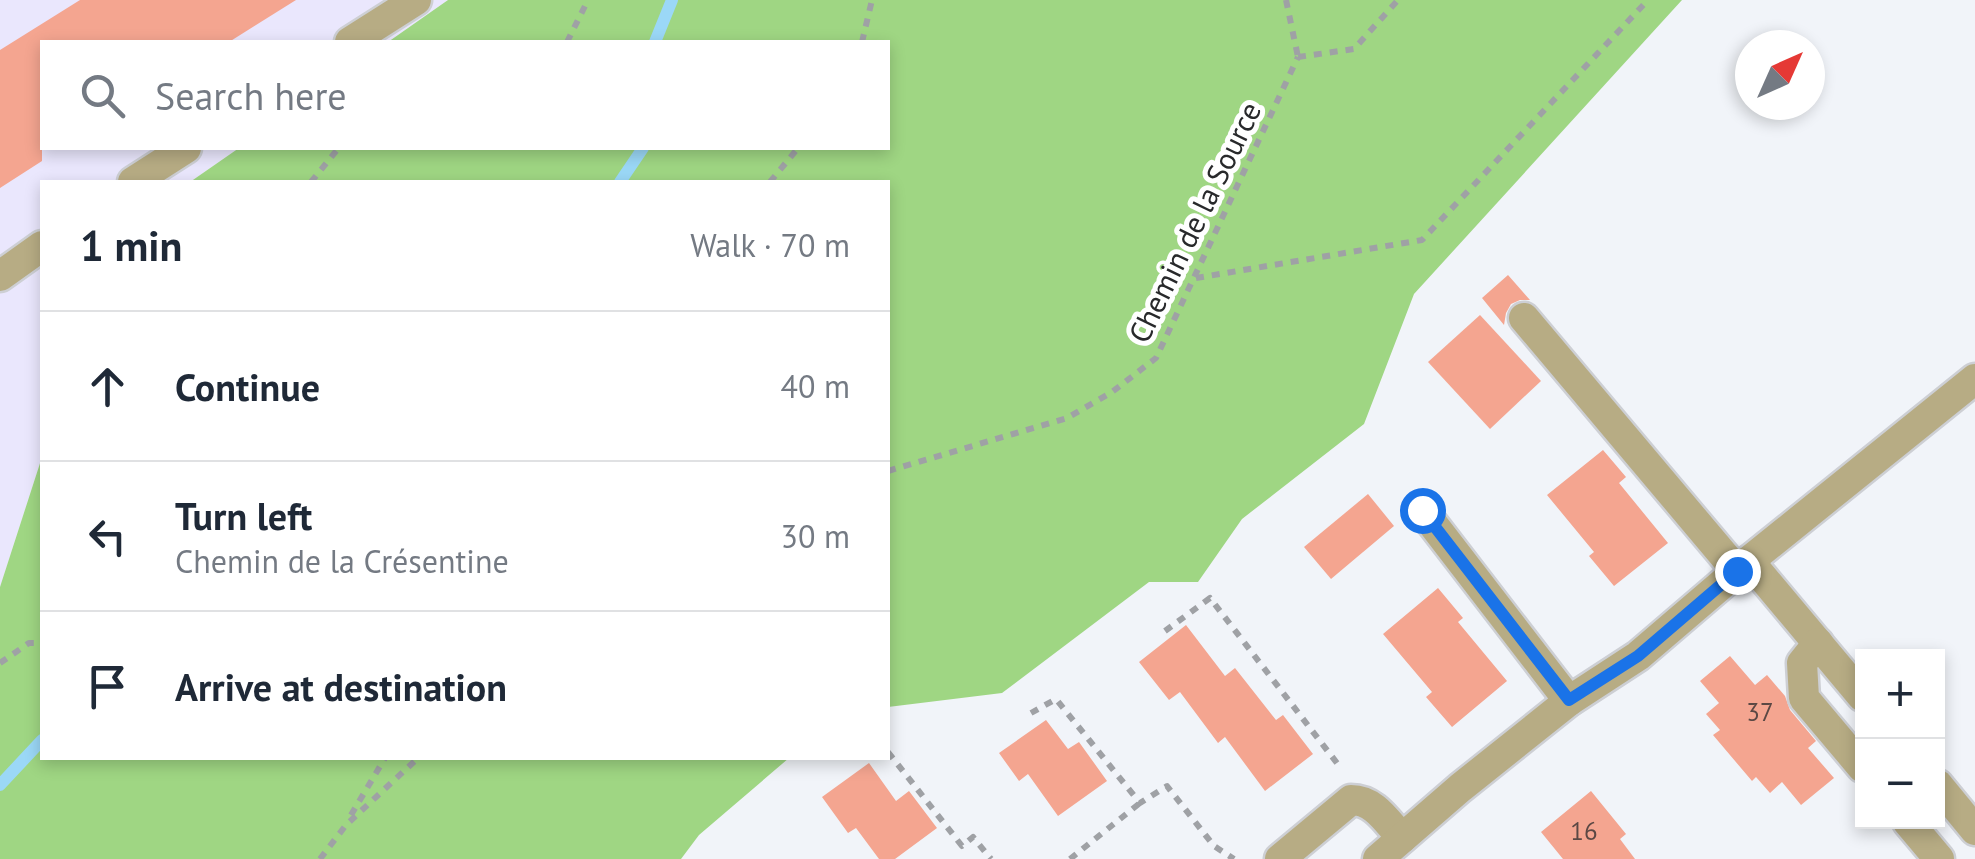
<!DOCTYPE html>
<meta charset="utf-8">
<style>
body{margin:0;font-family:"PT Sans",sans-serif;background:#f6f6f7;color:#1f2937}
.controls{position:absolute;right:30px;bottom:30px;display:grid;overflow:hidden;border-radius:0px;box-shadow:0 5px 15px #0003}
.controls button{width:90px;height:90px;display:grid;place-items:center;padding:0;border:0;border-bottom:2px solid #e0e1e3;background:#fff;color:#1f2937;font:50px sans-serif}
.compass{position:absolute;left:1735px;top:30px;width:90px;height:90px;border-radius:50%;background:#fff;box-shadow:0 5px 15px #0003;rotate:45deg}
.stop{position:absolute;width:30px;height:30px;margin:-22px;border:8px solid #1a73e8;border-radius:50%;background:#fff}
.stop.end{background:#1a73e8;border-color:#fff;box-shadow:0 2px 10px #0008}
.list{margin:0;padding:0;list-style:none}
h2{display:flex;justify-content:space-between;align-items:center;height:130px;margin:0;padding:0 40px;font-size:42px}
h2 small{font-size:32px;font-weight:400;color:#747a83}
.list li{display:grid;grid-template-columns:65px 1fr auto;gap:30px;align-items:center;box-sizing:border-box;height:150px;padding:0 40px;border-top:2px solid #e0e1e3}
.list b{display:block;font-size:38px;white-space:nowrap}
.list p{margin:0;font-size:32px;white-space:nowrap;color:#747a83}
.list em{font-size:32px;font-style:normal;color:#747a83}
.icon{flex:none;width:55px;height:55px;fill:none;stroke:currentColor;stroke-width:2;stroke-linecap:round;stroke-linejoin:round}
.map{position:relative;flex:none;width:1975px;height:859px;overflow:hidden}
.search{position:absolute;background:#fff;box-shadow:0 5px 15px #0003;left:40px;top:40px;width:850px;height:110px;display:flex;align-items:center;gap:25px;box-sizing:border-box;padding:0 35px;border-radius:0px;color:#747a83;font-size:38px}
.panel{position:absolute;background:#fff;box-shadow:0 5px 15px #0003;left:40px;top:180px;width:850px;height:580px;border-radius:0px}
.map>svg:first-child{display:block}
.industrial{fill:#eae7fd}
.forest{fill:#9fd683}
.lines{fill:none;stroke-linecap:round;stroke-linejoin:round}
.stream{stroke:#9bd8f7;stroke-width:12}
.building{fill:#f4a590}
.minor-casing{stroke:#cdcfd4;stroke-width:35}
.path{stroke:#9fa1a5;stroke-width:6;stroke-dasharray:8 8;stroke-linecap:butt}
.minor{stroke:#b7ac84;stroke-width:30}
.route{stroke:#1a73e8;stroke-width:12}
.labels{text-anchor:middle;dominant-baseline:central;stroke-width:10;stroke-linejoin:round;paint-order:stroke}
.number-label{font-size:25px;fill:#5b4844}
.street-label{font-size:30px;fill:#28292b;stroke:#fff}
</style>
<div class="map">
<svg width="1975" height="859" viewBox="0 0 1975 859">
<rect width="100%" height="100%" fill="#f1f4f9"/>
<polygon class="industrial" points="0,0 448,0 388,42 42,42 42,148 239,148 190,182 42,182 42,457 0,587"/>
<g class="forest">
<polygon points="448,0 1682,0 1414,294 1364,424 1242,519 1198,582 1149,582 1002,693 888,707 888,182 190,182 239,148 888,148 888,42 388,42"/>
<polygon points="42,457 42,758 789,758 699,835 681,859 0,859 0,587"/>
</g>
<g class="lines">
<g class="stream">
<polyline points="655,42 672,0"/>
<polyline points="620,182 643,148"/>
<polyline points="0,785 42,740"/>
</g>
</g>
<g class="building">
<polygon points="80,0 296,0 229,42 42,42 42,161 0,188 0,50"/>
<polygon points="1508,275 1530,300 1520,300 1511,304 1506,313 1504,325 1482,298"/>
<polygon points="1480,315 1541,381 1490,429 1428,362"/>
<polygon points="1603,450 1626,477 1619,483 1668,543 1614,586 1589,556 1594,552 1547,495"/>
<polygon points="1368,494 1394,526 1331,579 1304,547"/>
<polygon points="1438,588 1463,618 1458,622 1507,681 1452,727 1426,697 1432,692 1383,634"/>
<polygon points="1186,625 1225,676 1235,668 1276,720 1283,715 1313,754 1265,791 1225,737 1218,743 1180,692 1169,700 1139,662"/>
<polygon points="1730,656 1755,685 1767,675 1785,696 1790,710 1816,741 1808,748 1834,778 1801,805 1782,782 1770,793 1756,777 1752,781 1713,735 1720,730 1706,714 1719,703 1700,681"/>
<polygon points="1046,720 1068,749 1079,742 1107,781 1058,816 1028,774 1019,781 999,753"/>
<polygon points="869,763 896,801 909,791 937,828 895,859 879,859 856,828 848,833 822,797"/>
<polygon points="1591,791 1626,834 1620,839 1635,859 1563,859 1541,832"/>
</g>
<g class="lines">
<defs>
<g id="minor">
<polyline points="350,42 416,0"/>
<polyline points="133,182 186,148"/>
<polyline points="0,276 42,246"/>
<polyline points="1524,318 1737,571"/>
<polyline points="1422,510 1569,701"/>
<polyline points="1749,561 1862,696"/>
<polyline points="1818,643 1802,663 1804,698 1862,767"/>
<polyline points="1938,785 1975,830"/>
<polyline points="1908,822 1939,859"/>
<path d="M1280,859L1351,800C1375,800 1387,822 1402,838"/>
<polyline points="1378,859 1460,788 1569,701 1638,656 1749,561 1975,379"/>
</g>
</defs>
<use href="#minor" class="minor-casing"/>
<g class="path">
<polyline points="1286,0 1298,57"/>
<polyline points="567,42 588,0"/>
<polyline points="862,42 872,0"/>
<polyline points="1298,57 1354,49 1398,0"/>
<polyline points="311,182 337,150 342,148"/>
<polyline points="770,182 798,148"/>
<polyline points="1196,278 1422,240 1648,0"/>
<polyline points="888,471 1067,418 1112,392 1156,358 1298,57"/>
<polyline points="1165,631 1210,598 1340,767"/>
<polyline points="0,663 29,643 42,643"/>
<polyline points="1031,713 1056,699 1140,803 1167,786 1214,846 1234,859"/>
<polyline points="888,752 962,846 973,837 991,859"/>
<polyline points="351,815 385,758"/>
<polyline points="320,859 346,825 418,758"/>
<polyline points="1070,859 1140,803"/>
</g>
<use href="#minor" class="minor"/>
</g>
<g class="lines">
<polyline class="route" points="1422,510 1569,700 1638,656 1737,571"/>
</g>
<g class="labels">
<g class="number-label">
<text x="1760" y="712">37</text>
<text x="1584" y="831">16</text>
</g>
<g class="street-label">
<text transform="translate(1194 222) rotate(-64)">Chemin de la Source</text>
</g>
</g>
</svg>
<div class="controls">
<button>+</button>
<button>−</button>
</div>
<svg class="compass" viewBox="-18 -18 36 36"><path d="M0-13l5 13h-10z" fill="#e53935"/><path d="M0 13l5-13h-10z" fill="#747a83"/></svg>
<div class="stop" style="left:1422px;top:510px"></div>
<div class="stop end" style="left:1737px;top:571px"></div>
<div class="search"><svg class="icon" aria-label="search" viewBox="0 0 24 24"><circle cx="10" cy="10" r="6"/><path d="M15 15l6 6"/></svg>Search here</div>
<section class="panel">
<h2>1 min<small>Walk · 70 m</small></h2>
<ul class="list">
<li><svg class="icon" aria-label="ahead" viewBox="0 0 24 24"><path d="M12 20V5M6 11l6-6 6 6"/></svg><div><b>Continue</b></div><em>40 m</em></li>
<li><svg class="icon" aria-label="left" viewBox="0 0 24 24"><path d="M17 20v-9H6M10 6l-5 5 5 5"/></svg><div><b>Turn left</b><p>Chemin de la Crésentine</p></div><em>30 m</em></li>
<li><svg class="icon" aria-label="arrive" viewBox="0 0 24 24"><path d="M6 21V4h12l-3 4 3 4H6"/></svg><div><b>Arrive at destination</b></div></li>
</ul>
</section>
</div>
